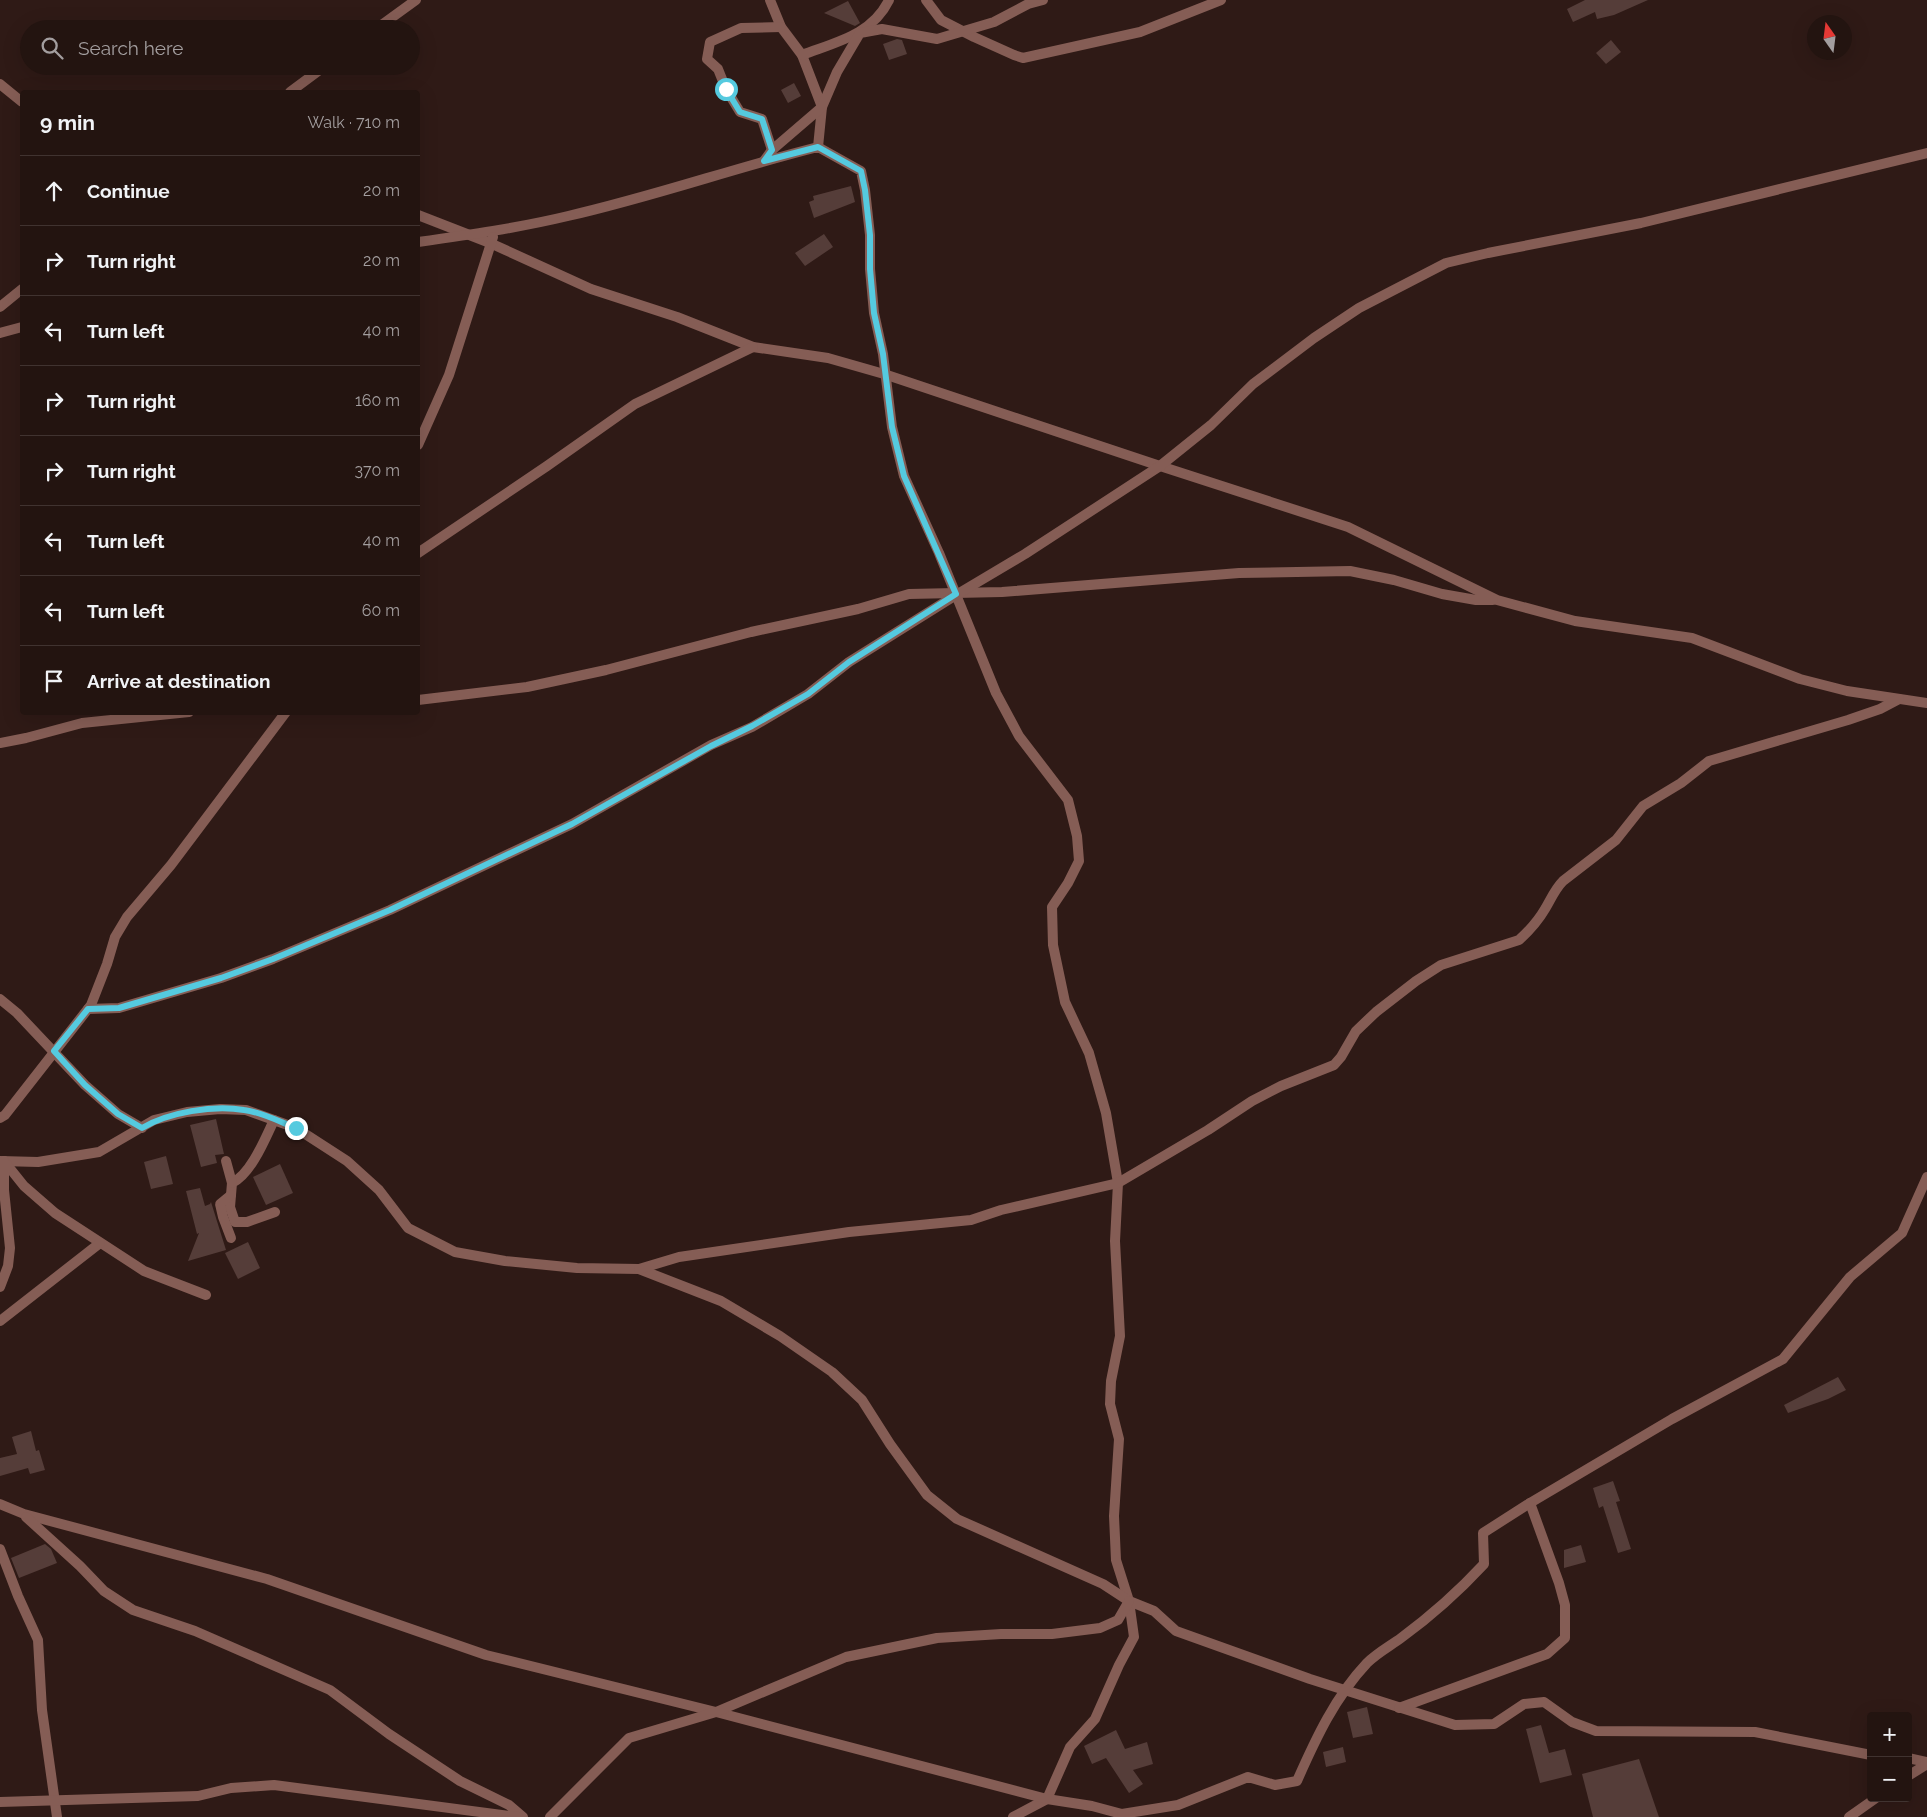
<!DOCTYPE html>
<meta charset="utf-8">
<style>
body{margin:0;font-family:Raleway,sans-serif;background:#2f211e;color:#f1f3f6}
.controls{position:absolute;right:15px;bottom:15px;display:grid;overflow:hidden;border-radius:5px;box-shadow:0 5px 20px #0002}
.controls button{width:45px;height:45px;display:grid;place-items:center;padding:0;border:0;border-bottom:1px solid #403330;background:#231410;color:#f1f3f6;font:25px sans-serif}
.compass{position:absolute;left:1807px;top:15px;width:45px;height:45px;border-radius:50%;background:#231410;box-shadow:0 5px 20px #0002;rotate:346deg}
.stop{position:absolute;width:15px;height:15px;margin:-11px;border:4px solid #55cadf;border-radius:50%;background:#fff}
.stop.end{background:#55cadf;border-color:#fff;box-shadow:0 1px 5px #0008}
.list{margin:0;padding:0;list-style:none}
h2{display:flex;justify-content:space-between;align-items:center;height:65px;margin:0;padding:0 20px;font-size:21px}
h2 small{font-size:16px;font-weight:400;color:#a39e9f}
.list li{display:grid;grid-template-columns:32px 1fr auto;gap:15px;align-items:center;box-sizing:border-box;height:70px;padding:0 20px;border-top:1px solid #403330}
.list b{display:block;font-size:19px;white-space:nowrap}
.list em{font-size:16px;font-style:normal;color:#a39e9f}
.icon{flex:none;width:28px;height:28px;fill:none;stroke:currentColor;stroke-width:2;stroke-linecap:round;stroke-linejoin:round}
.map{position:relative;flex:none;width:1927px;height:1817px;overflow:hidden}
.search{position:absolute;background:#231410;box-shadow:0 5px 20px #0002;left:20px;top:20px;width:400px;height:55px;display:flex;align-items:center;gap:12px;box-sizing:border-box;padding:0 18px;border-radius:28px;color:#a39e9f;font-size:19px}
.panel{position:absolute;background:#231410;box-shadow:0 5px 20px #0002;left:20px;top:90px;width:400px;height:625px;border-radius:5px}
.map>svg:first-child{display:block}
.building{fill:#553d39}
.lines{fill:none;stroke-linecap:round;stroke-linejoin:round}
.street{stroke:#855d55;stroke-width:10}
.route{stroke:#55cadf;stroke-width:6}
</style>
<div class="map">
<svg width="1927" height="1817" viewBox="0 0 1927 1817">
<rect width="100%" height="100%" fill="#2f1a16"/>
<g class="building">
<polygon points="1585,0 1648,0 1614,15 1597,19 1595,12 1573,22 1567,9"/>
<polygon points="848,1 860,23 855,26 824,13"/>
<polygon points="897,39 902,40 907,54 889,60 883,44"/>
<polygon points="1611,40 1621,52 1606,64 1596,53"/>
<polygon points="794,83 801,96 788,103 781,90"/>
<polygon points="851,186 855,202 814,218 809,202 814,200 813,196"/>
<polygon points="824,234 833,247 805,266 795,253"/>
<polygon points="216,1119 224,1154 215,1155 217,1163 201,1167 190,1125"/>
<polygon points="166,1156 173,1184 151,1189 144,1162"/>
<polygon points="280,1164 293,1193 266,1205 253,1177"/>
<polygon points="200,1188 205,1206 210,1204 211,1202 226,1250 188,1261 199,1233 197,1234 186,1191"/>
<polygon points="248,1242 260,1268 238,1279 225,1253"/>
<polygon points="1838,1377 1846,1390 1828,1399 1788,1413 1784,1405"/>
<polygon points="31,1431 36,1451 39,1450 45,1470 30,1474 28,1468 0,1476 0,1458 17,1454 12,1437"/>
<polygon points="1613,1481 1620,1501 1616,1502 1631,1549 1618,1553 1603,1506 1599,1508 1593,1488"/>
<polygon points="45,1544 51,1549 57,1563 19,1578 11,1558"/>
<polygon points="1581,1545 1586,1562 1564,1568 1564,1550"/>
<polygon points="1367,1707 1373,1734 1353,1738 1347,1712"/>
<polygon points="1541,1725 1549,1753 1565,1749 1572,1775 1540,1783 1526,1729"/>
<polygon points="1116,1730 1125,1749 1147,1742 1153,1764 1133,1770 1143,1784 1129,1793 1106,1758 1092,1764 1084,1746"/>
<polygon points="1343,1747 1346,1762 1326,1767 1323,1752"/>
<polygon points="1639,1759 1659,1817 1593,1817 1582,1774"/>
</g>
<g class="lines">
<g class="street">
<polyline points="770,0 781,27 802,55 822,107 818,147"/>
<polyline points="926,0 941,20 974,37 1014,55 1023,58 1140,32 1221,0"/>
<polyline points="376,29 416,0"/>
<path d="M802,55C836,42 872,35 889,0"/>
<polyline points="0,84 22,102"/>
<polyline points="290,92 325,66"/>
<polyline points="772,150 762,119 740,112 726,89 718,69 707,59 710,42 741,28 781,27"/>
<polyline points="764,161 772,150 822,107 837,72 860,33 882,29 937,39 994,22 1028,4 1043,0"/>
<polyline points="418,215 490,243 591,289 677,317 753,347 828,358 884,374 1160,466 1348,527 1497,600 1575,621 1692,638 1800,679 1847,691 1927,703"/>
<path d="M418,242C468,235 518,228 568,216C652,197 734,168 818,147L861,171L865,190L870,235V269L874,313L883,354L892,427L904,476L939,553L996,693L1019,736L1068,800L1077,836L1079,861L1068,883L1052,907L1053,945L1065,1002L1089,1053L1106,1113L1118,1183L1115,1241L1120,1336L1111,1381L1110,1404L1119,1439L1114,1516L1116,1560L1129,1601L1134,1637L1119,1665L1095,1719L1070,1747L1047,1799L1013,1817"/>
<polyline points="0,307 22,289"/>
<polyline points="0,333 22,327"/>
<polyline points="418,445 449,375 493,237"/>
<polyline points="418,553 547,466 635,404 753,347"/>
<polyline points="418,700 527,687 606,670 751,632 858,609 909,594 1002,592 1239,573 1350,571 1394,580 1442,594 1476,600 1493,600"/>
<polyline points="0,743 26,738 82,723 189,712"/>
<polyline points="0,999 17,1013 85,1085 118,1114 142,1128"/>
<polyline points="88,1009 119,1008 221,978 273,959 390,910 572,824 711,745 752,727 808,694 849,662 956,595 1025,554 1160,466 1211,425 1253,384 1314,338 1359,308 1446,263 1488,253 1641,223 1927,153"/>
<polyline points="0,1118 5,1115 91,1005 107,964 115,937 127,917 171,865 286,712"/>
<path d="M274,1120C265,1139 251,1174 232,1183L230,1207L235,1222H247L275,1212"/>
<polyline points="0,1161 38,1162 99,1152 154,1120 187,1112 220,1109 246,1110 296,1128 347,1161 379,1190 408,1228 455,1252 505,1261 577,1268 639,1269 721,1301 780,1336 832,1372 862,1400 890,1444 927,1495 957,1519 1103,1584 1129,1601 1154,1611 1176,1631 1310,1679 1455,1725 1494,1724 1524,1704 1544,1702 1572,1722 1596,1731 1755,1732 1871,1755"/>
<polyline points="4,1161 24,1186 55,1213 144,1271 206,1295"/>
<polyline points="226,1161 232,1183"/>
<polyline points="231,1195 220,1204 223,1217 231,1238"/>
<path d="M639,1269L679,1257L849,1232L971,1220L1001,1210L1118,1183L1208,1130L1252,1101L1281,1086L1334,1065L1341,1057L1356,1031L1376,1012L1416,981L1441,965L1519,940C1529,931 1538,921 1545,909C1551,899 1555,889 1563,881L1616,840L1643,806L1681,783L1709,761L1848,720L1880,709L1899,699"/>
<polyline points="0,1287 8,1266 10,1248 4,1190 4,1161"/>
<polyline points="0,1321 100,1243"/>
<polyline points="0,1504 24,1514 267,1579 486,1655 716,1712 1047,1799 1092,1806 1122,1814 1126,1817"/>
<polyline points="26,1517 80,1566 104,1591 133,1610 195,1631 330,1690 389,1734 460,1781 509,1805 523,1817"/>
<polyline points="0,1549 18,1596 38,1640 42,1710 57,1817"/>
<polyline points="1399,1708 1547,1654 1565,1638 1565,1605 1559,1583 1530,1503"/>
<polyline points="1908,1758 1927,1762"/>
<polyline points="1908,1776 1927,1764"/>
<polyline points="0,1802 198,1796 231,1788 274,1785 518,1817"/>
<path d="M1122,1814L1178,1805L1248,1777L1275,1785L1297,1781C1316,1738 1335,1697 1367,1663C1377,1653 1390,1646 1401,1638C1431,1616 1459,1591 1484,1564L1483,1533L1530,1503L1672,1419L1783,1359L1850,1277L1902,1233L1927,1177"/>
<polyline points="550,1817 629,1738 716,1712 846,1657 937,1638 1001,1634 1052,1634 1100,1628 1118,1620 1129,1601"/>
<polyline points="1849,1817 1876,1798"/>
</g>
</g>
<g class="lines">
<path class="route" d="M296,1128C280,1122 262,1112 244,1110C213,1105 169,1112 142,1128L118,1114L85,1085L54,1051L88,1009L119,1008L221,978L273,959L390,910L572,824L711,746L752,726L808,694L849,662L956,594L904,476L892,427L883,354L874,313L870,269V235L865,190L861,171L818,147L764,161L772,150L762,119L740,112L726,89"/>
</g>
</svg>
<div class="controls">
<button>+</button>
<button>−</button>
</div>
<svg class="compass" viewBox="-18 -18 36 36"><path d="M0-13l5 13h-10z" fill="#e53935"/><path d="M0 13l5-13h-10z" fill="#a39e9f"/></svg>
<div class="stop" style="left:726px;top:89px"></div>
<div class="stop end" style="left:296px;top:1128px"></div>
<div class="search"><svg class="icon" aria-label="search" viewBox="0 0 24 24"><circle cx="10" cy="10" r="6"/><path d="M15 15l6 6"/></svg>Search here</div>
<section class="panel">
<h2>9 min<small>Walk · 710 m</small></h2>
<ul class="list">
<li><svg class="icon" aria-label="ahead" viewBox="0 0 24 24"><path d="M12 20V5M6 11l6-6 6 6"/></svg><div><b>Continue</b></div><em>20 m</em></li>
<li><svg class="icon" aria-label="right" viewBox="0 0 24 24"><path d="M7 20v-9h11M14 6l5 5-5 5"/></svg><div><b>Turn right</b></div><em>20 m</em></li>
<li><svg class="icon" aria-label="left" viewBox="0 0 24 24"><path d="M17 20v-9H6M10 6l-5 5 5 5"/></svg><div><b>Turn left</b></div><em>40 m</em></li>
<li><svg class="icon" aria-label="right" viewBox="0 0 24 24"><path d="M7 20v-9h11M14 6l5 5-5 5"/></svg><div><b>Turn right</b></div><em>160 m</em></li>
<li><svg class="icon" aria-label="right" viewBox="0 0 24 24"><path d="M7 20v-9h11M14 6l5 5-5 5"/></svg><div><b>Turn right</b></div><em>370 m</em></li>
<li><svg class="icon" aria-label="left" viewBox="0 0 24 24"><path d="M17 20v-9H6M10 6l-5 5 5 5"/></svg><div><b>Turn left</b></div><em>40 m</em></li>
<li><svg class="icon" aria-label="left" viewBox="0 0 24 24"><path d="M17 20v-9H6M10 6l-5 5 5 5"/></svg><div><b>Turn left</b></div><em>60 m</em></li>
<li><svg class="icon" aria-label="arrive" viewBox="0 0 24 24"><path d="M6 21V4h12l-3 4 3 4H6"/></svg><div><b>Arrive at destination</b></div></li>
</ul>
</section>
</div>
